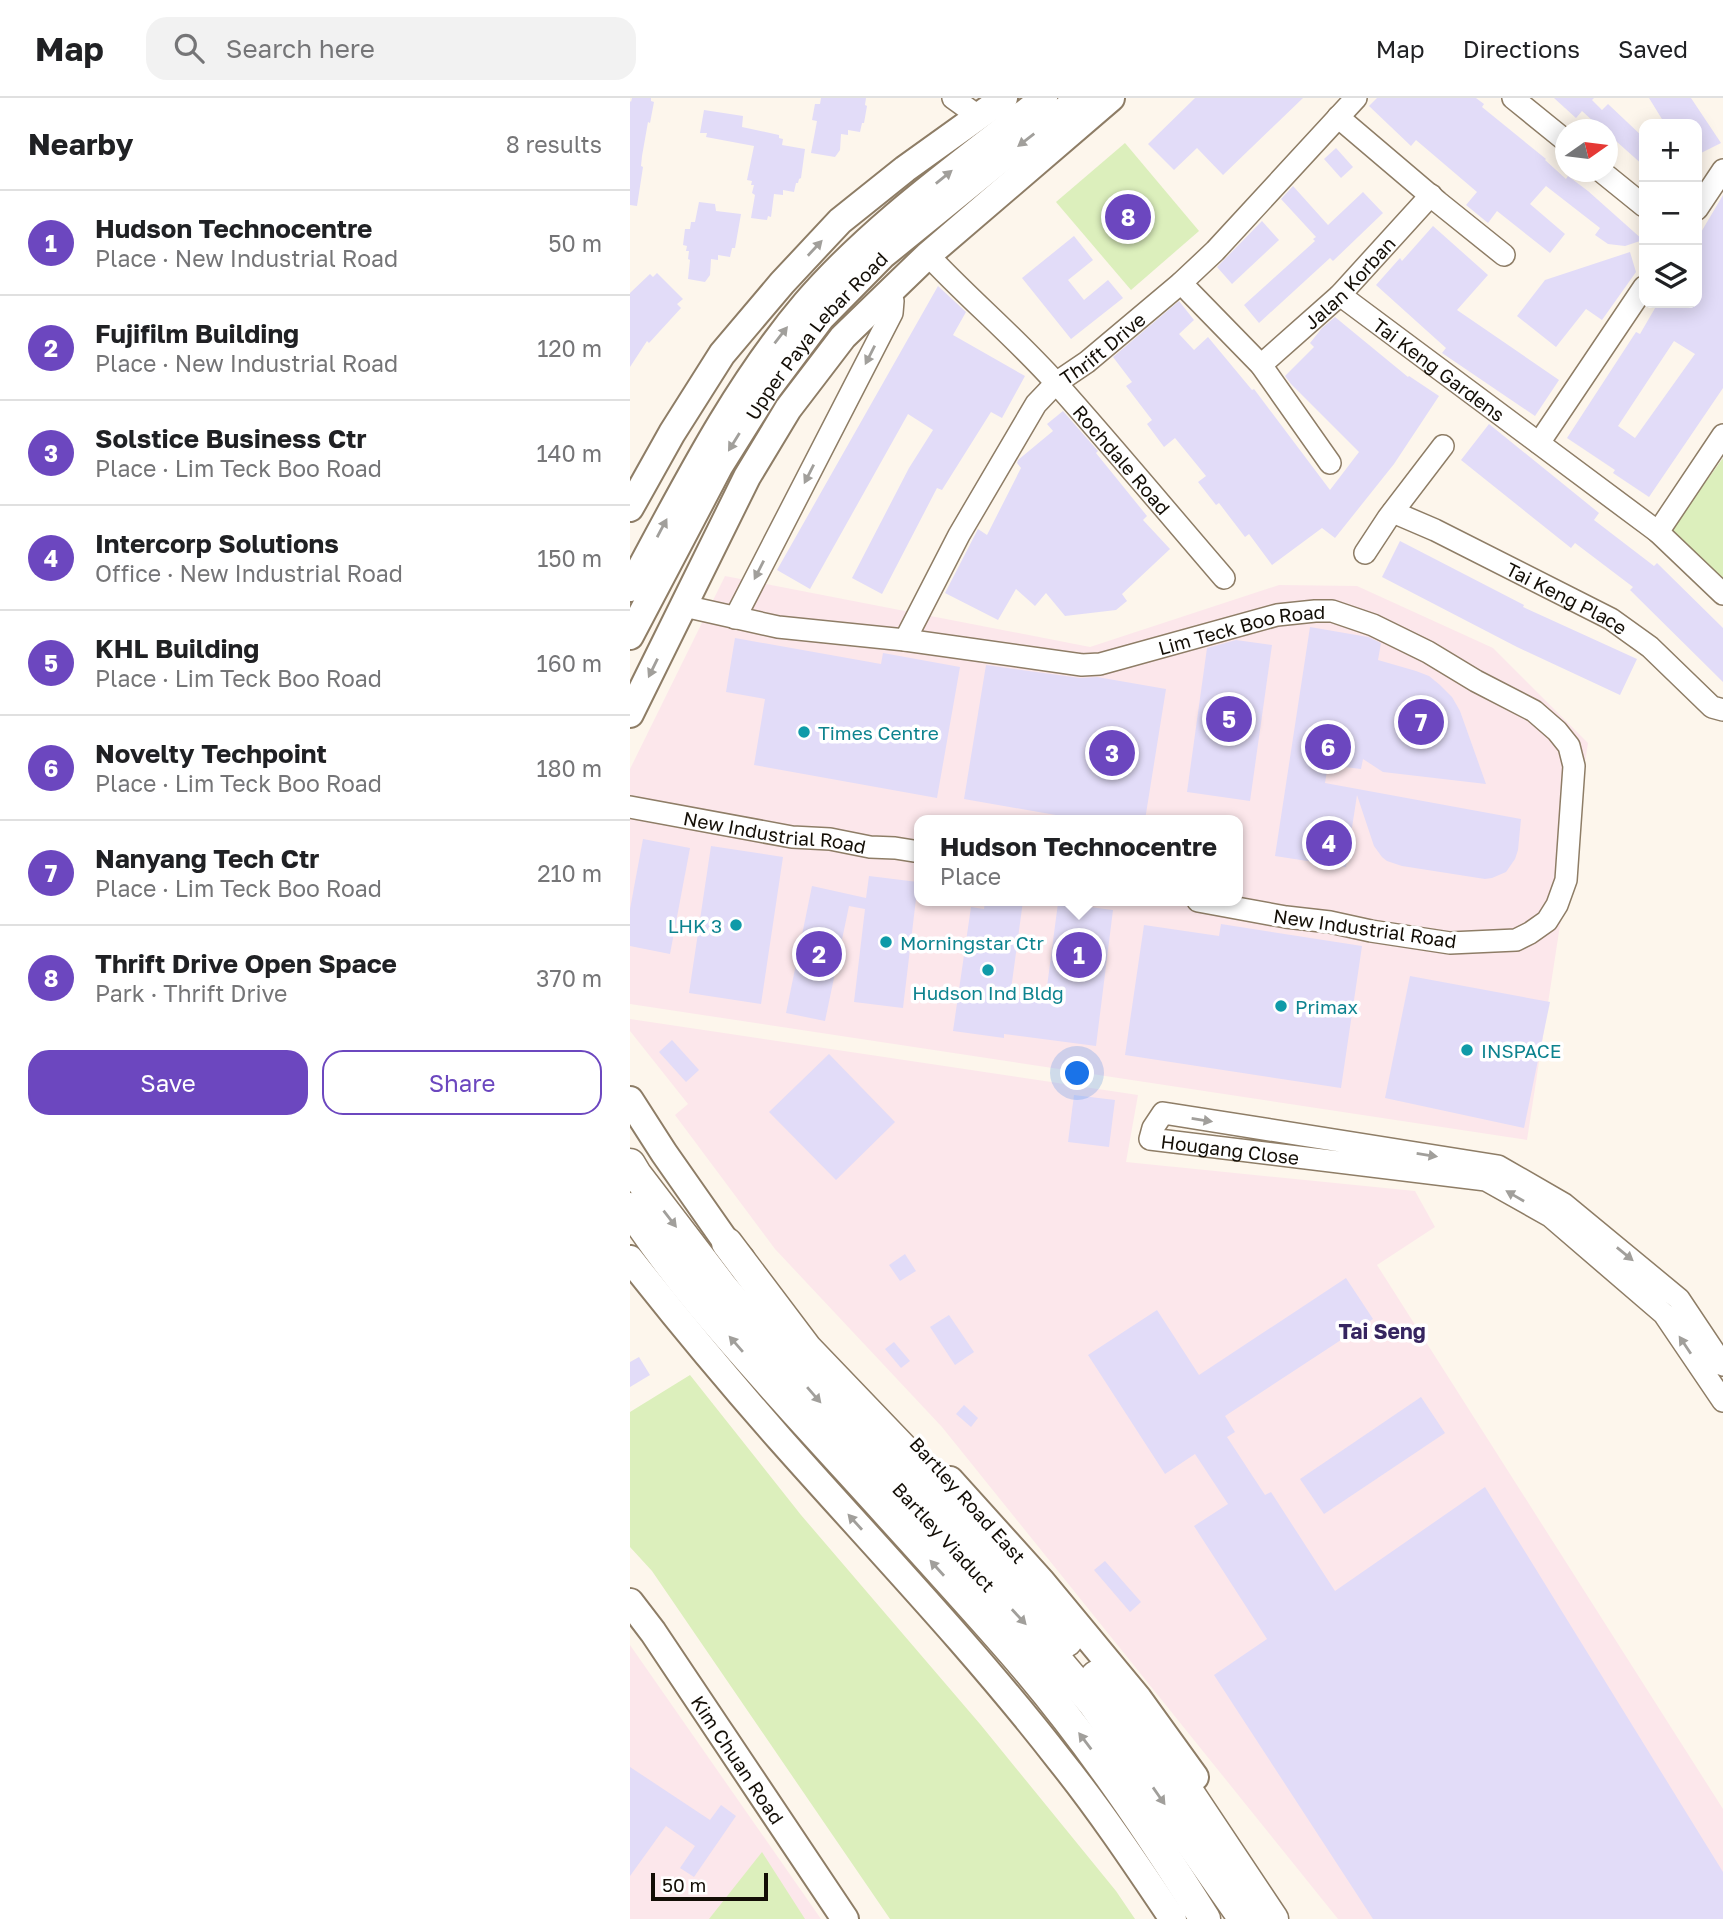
<!DOCTYPE html>
<meta charset="utf-8">
<style>
body{margin:0;font-family:"Golos Text",sans-serif;background:#f2f2f2;color:#202124}
.controls{position:absolute;right:21px;top:21px;display:grid;overflow:hidden;border-radius:14px;box-shadow:0 4px 18px #0003}
.controls button{width:63px;height:63px;display:grid;place-items:center;padding:0;border:0;border-bottom:2px solid #e0e0e0;background:#fff;color:#202124;font:35px sans-serif}
.compass{position:absolute;left:925px;top:21px;width:63px;height:63px;border-radius:50%;background:#fff;box-shadow:0 4px 18px #0003;rotate:76deg}
.scale{position:absolute;left:21px;bottom:18px;width:117px;box-sizing:border-box;padding-left:7px;border:4px solid #130e06;border-top:0;font-size:19px;line-height:24px;white-space:nowrap;color:#130e06;-webkit-text-stroke:5px #fff;paint-order:stroke}
.you{position:absolute;left:448px;top:976px;width:24px;height:24px;margin:-18px;border:5px solid #fff;border-radius:50%;background:#1a73e8;box-shadow:0 0 0 10px #1a73e833}
.badge{display:grid;place-items:center;width:46px;height:46px;border-radius:50%;background:#6c47bf;color:#fff;font-size:23px;font-weight:700}
.pin{position:absolute;translate:-50% -50%;border:4px solid #fff;box-shadow:0 2px 7px #0006}
.popup{position:absolute;left:284px;top:717px;width:329px;height:91px;box-sizing:border-box;display:grid;place-content:center;border-radius:14px;background:#fff;filter:drop-shadow(0 2px 5px #0005);font-size:23px;white-space:nowrap;color:#757577}
.popup b{font-size:26px;color:#202124}
.popup::after{content:'';position:absolute;left:50%;top:100%;margin-left:-14px;border:14px solid transparent;border-top-color:#fff}
.list{margin:0;padding:0;list-style:none}
h2{display:flex;justify-content:space-between;align-items:center;height:91px;margin:0;padding:0 28px;font-size:30px}
h2 small{font-size:23px;font-weight:400;color:#757577}
.list li{display:grid;grid-template-columns:46px 1fr auto;gap:21px;align-items:center;box-sizing:border-box;height:105px;padding:0 28px;border-top:2px solid #e0e0e0}
.list b{display:block;font-size:26px;white-space:nowrap}
.list p{margin:0;font-size:23px;white-space:nowrap;color:#757577}
.list em{font-size:23px;font-style:normal;color:#757577}
.actions{display:flex;gap:14px;padding:21px 28px}
.actions a{flex:1;padding:16px 0;border:2px solid #6c47bf;border-radius:21px;text-align:center;font-size:24px;color:#6c47bf}
.actions .main{background:#6c47bf;color:#fff}
.icon{flex:none;width:38px;height:38px;fill:none;stroke:currentColor;stroke-width:2;stroke-linecap:round;stroke-linejoin:round}
.map{position:relative;flex:none;width:1093px;height:1821px;overflow:hidden}
header{display:flex;align-items:center;gap:42px;box-sizing:border-box;height:98px;padding:0 35px;background:#fff;border-bottom:2px solid #e0e0e0}
header strong{font-size:33px}
nav{display:flex;gap:38px;margin-inline-start:auto;font-size:24px}
.search{width:490px;height:63px;background:#f2f2f2;display:flex;align-items:center;gap:18px;box-sizing:border-box;padding:0 24px;border-radius:21px;color:#757577;font-size:26px}
main{display:flex}
aside{flex:1;background:#fff}
.map>svg:first-child{display:block}
.industrial{fill:#fce7eb;fill-rule:evenodd}
.green{fill:#dcefbc}
.building{fill:#e2dcf8;fill-rule:evenodd}
.lines{fill:none;stroke-linecap:round;stroke-linejoin:round}
.minor-casing{stroke:#8e7d66;stroke-width:24}
.major-casing{stroke:#8e7d66;stroke-width:30}
.highway-casing{stroke:#8e7d66;stroke-width:33}
.minor{stroke:#fff;stroke-width:21}
.major{stroke:#fff;stroke-width:26}
.highway{stroke:#fff;stroke-width:30}
.oneway{fill:#a19f9b}
.culture-dot{fill:#0f9aa8;stroke:#fff;stroke-width:2.5}
.labels{text-anchor:middle;dominant-baseline:central;stroke-width:7;stroke-linejoin:round;paint-order:stroke}
.street-label{font-size:19px;fill:#130e06;stroke:#fff}
.culture-label{font-size:19px;fill:#0d838f;stroke:#fff;text-anchor:start}
.neighbourhood-label{font-size:21px;font-weight:bold;fill:#362560;stroke:#fff}
</style>
<header>
<strong>Map</strong>
<div class="search"><svg class="icon" aria-label="search" viewBox="0 0 24 24"><circle cx="10" cy="10" r="6"/><path d="M15 15l6 6"/></svg>Search here</div>
<nav><a>Map</a><a>Directions</a><a>Saved</a></nav>
</header>
<main>
<aside>
<h2>Nearby<small>8 results</small></h2>
<ul class="list">
<li><span class="badge">1</span><div><b>Hudson Technocentre</b><p>Place · New Industrial Road</p></div><em>50 m</em></li>
<li><span class="badge">2</span><div><b>Fujifilm Building</b><p>Place · New Industrial Road</p></div><em>120 m</em></li>
<li><span class="badge">3</span><div><b>Solstice Business Ctr</b><p>Place · Lim Teck Boo Road</p></div><em>140 m</em></li>
<li><span class="badge">4</span><div><b>Intercorp Solutions</b><p>Office · New Industrial Road</p></div><em>150 m</em></li>
<li><span class="badge">5</span><div><b>KHL Building</b><p>Place · Lim Teck Boo Road</p></div><em>160 m</em></li>
<li><span class="badge">6</span><div><b>Novelty Techpoint</b><p>Place · Lim Teck Boo Road</p></div><em>180 m</em></li>
<li><span class="badge">7</span><div><b>Nanyang Tech Ctr</b><p>Place · Lim Teck Boo Road</p></div><em>210 m</em></li>
<li><span class="badge">8</span><div><b>Thrift Drive Open Space</b><p>Park · Thrift Drive</p></div><em>370 m</em></li>
</ul>
<div class="actions"><a class="main">Save</a><a>Share</a></div>
</aside>
<div class="map">
<svg width="1093" height="1821" viewBox="0 0 1093 1821">
<rect width="100%" height="100%" fill="#fdf6ec"/>
<g class="industrial">
<path d="M95,478L460,549L649,487L727,488L863,550L958,645L897,1042L0,906V671ZM290,722H608V803H290Z"/>
<polygon points="0,921 508,997 496,1064 785,1093 805,1129 747,1167 1093,1711 1093,1821 708,1821 312,1329 145,1151 45,1017 58,1006 0,933"/>
<polygon points="0,1547 191,1821 0,1821"/>
</g>
<g class="green">
<polygon points="495,45 569,133 501,192 426,104"/>
<polygon points="1093,360 1093,486 1040,433"/>
<polygon points="60,1277 171,1417 350,1626 486,1793 505,1821 260,1821 22,1473 0,1449 0,1314"/>
<polygon points="132,1754 175,1821 79,1821"/>
</g>
<g class="building">
<polygon points="2,0 21,0 21,3 24,4 20,25 18,24 12,58 11,68 13,69 7,108 0,107 0,3 1,4"/>
<polygon points="191,0 236,0 235,7 237,8 234,25 232,25 230,34 218,32 218,37 211,36 210,52 205,59 181,55 187,23 182,22 185,6 190,6"/>
<polygon points="565,0 673,0 593,77 567,50 544,72 518,46"/>
<polygon points="747,0 846,0 854,6 852,9 916,61 915,62 936,81 938,78 958,93 1013,142 995,148 978,146 965,137 970,130 916,88 900,106 935,136 920,155 867,113 858,125 836,107 847,94 786,42 781,48 739,8"/>
<polygon points="924,0 964,0 962,2 972,12 978,6 1014,40 1014,68 977,35 977,32 973,32 952,13 946,20"/>
<polygon points="1019,0 1061,0 1091,45 1067,57 1067,26 1035,26"/>
<polygon points="74,12 113,18 112,29 149,37 149,40 153,41 152,47 175,51 171,80 169,81 168,85 166,85 164,94 153,92 153,97 144,96 141,119 138,118 137,122 121,120 125,97 122,95 124,87 121,87 122,83 117,82 124,48 76,39 77,35 70,35"/>
<polygon points="706,50 723,69 711,80 694,61"/>
<polygon points="663,88 698,127 733,94 753,115 703,163 700,160 629,225 614,207 685,143 683,141 686,139 651,101"/>
<path d="M1093,97V290L1019,399L983,375L985,372L937,340L1006,234L1010,236L1028,205H1067V141ZM1044,243L1065,256L1005,340L988,328Z"/>
<polygon points="69,104 85,106 86,113 111,116 105,150 102,150 100,159 88,157 88,162 81,161 80,177 75,184 58,181 60,162 58,161 59,153 56,153 57,148 53,147 55,131 60,131 61,124 65,124"/>
<polygon points="632,123 649,142 602,186 587,169"/>
<polygon points="803,128 858,177 827,212 929,282 905,318 812,255 816,250 746,187 770,160 772,163"/>
<polygon points="444,138 463,162 438,182 454,202 478,182 493,200 441,241 392,180"/>
<polygon points="1000,154 1006,174 972,222 956,211 926,249 887,218 915,182"/>
<polygon points="27,175 53,201 47,206 51,210 19,245 17,243 0,269 0,195 20,176 23,179"/>
<polygon points="308,188 336,214 323,237 395,278 372,320 361,314 312,392 307,390 252,496 222,480 279,370 303,332 278,316 180,491 147,472"/>
<polygon points="549,203 564,222 549,236 564,252 578,239 622,292 624,291 700,392 729,354 661,286 655,278 684,249 680,245 692,230 705,219 778,279 779,278 809,298 764,366 705,440 692,430 642,467 619,436 615,439 589,405 586,407 568,384 576,378 545,340 534,349 517,326 522,322 496,288 502,284 483,259"/>
<polygon points="433,313 468,353 466,355 517,418 513,422 540,451 492,496 497,503 486,512 435,518 416,495 405,508 386,491 368,522 315,495 348,431 357,437 391,370 387,365 388,362 423,333 417,326"/>
<polygon points="859,326 969,415 964,422 1024,468 1027,465 1093,530 1093,584 1000,492 1003,489 945,445 941,450 831,362"/>
<polygon points="770,443 894,507 893,509 1007,561 990,597 887,549 752,479"/>
<polygon points="680,529 738,539 751,545 748,562 786,573 799,578 810,587 822,599 830,613 856,686 753,674 733,661 731,671 698,667 695,685 891,721 888,752 885,761 876,774 862,780 855,781 772,768 757,763 752,759 744,748 727,697 716,769 645,758"/>
<polygon points="105,540 251,566 253,555 330,569 307,700 124,667 135,601 96,594"/>
<polygon points="606,542 642,547 620,703 557,694 577,550"/>
<polygon points="356,567 450,580 467,579 536,591 515,722 454,722 334,701"/>
<polygon points="13,741 60,750 40,856 0,848 0,811"/>
<polygon points="81,748 153,759 131,906 59,895"/>
<polygon points="239,778 288,784 273,910 224,904 235,811 219,808 195,923 156,915 182,788 236,800"/>
<polygon points="355,803 393,803 380,899 415,904 428,805 483,812 466,948 374,936 374,940 323,933 341,809 354,811"/>
<polygon points="591,826 732,848 711,990 495,957 514,827 589,838"/>
<polygon points="780,878 920,904 894,1030 755,1000"/>
<polygon points="42,942 69,972 56,984 29,954"/>
<polygon points="199,956 265,1024 206,1082 139,1014"/>
<polygon points="444,997 485,1002 479,1049 438,1044"/>
<polygon points="275,1156 286,1173 270,1183 259,1167"/>
<polygon points="716,1180 743,1221 595,1318 605,1334 597,1339 635,1397 641,1394 705,1493 855,1389 1093,1774 1093,1821 743,1821 584,1577 637,1541 564,1428 598,1406 565,1356 535,1376 458,1257 527,1212 569,1277"/>
<polygon points="319,1217 344,1254 325,1267 300,1229"/>
<polygon points="264,1244 280,1263 271,1270 255,1251"/>
<polygon points="9,1259 20,1277 0,1289 0,1264"/>
<polygon points="791,1299 815,1335 694,1416 670,1381"/>
<polygon points="334,1307 348,1320 341,1329 326,1316"/>
<polygon points="475,1463 511,1504 500,1514 464,1472"/>
<polygon points="0,1669 80,1722 91,1707 106,1718 64,1779 50,1770 65,1748 36,1728 0,1778"/>
</g>
<g class="lines">
<defs>
<g id="minor">
<polyline points="323,0 348,18"/>
<polyline points="883,0 936,43"/>
<polyline points="708,19 808,104 874,157"/>
<polyline points="972,74 1014,108"/>
<polyline points="1067,111 1093,72"/>
<path id="s1" d="M298,157C339,201 386,240 426,285C483,349 538,415 594,480"/>
<polyline points="551,185 631,267 700,365"/>
<path id="s2" d="M710,197L1028,434L1093,496"/>
<path id="s3" d="M631,267L710,197L801,97"/>
<polyline points="909,345 1014,189"/>
<path id="s4" d="M763,414L805,432L981,521L1020,549L1082,609L1093,612"/>
<polyline points="1028,434 1093,337"/>
<polyline points="735,455 758,420 813,348"/>
<path id="s5" d="M54,508L148,529L275,542L452,567L470,566L647,517L685,513H702L743,527L798,554L846,583L904,613L927,633L939,648L944,668L936,782L927,807L917,823L900,835L886,842L820,845L741,833L700,824L656,819L568,803"/>
<polyline points="105,520 262,215 263,203 260,194"/>
<path id="s6" d="M275,542L329,437L406,306L426,285L457,264L551,185L585,153L726,0"/>
<path id="s7" d="M0,709L162,739L200,741L240,749L265,750L290,754"/>
<path id="s8" d="M1093,1267L1049,1201L934,1106L868,1068L533,1015L523,1030L520,1041L856,1082L920,1118L1034,1216L1093,1303"/>
</g>
<g id="major">
<polyline points="0,410 42,335 92,256 152,185 210,123 275,71 374,0"/>
<path d="M0,490C53,392 103,291 176,205C243,127 333,64 414,0"/>
<path id="s9" d="M0,538L90,367L137,292L191,220L253,157L370,62L450,0"/>
<polyline points="0,616 117,379 158,311 213,239 298,157 481,0"/>
<polyline points="0,1002 34,1055 97,1145 111,1161"/>
<path d="M0,1161C48,1222 98,1282 150,1341C244,1447 342,1549 429,1661C470,1712 506,1766 543,1821"/>
<polyline points="320,1382 412,1484 508,1600 565,1679"/>
<path id="s10" d="M0,1504L23,1534L215,1821"/>
</g>
<g id="highway">
<path id="s11" d="M0,1066L6,1076L93,1190L187,1300L409,1541L463,1605L614,1821"/>
<path d="M0,1110C48,1184 108,1249 167,1315C236,1391 305,1466 373,1543C450,1630 513,1723 575,1821"/>
<polyline points="97,1145 177,1251 295,1374 437,1543"/>
<polyline points="466,1578 547,1677 643,1821"/>
</g>
</defs>
<use href="#minor" class="minor-casing"/>
<use href="#major" class="major-casing"/>
<use href="#highway" class="highway-casing"/>
<use href="#minor" class="minor"/>
<use href="#major" class="major"/>
<use href="#highway" class="highway"/>
</g>
<defs><path id="oneway-solid" d="M-6-.8H1V-3.2L6.5 0L1 3.2V.8H-6Z" transform="scale(1.75)"/></defs>
<g class="oneway">
<use href="#oneway-solid" transform="translate(396 42) rotate(142)"/>
<use href="#oneway-solid" transform="translate(314 79) rotate(-39)"/>
<use href="#oneway-solid" transform="translate(185 150) rotate(-47)"/>
<use href="#oneway-solid" transform="translate(151 237) rotate(-52)"/>
<use href="#oneway-solid" transform="translate(240 257) rotate(117)"/>
<use href="#oneway-solid" transform="translate(104 344) rotate(122)"/>
<use href="#oneway-solid" transform="translate(179 376) rotate(117)"/>
<use href="#oneway-solid" transform="translate(32 430) rotate(-62)"/>
<use href="#oneway-solid" transform="translate(129 472) rotate(117)"/>
<use href="#oneway-solid" transform="translate(23 570) rotate(116)"/>
<use href="#oneway-solid" transform="translate(572 1022) rotate(9)"/>
<use href="#oneway-solid" transform="translate(797 1057) rotate(9)"/>
<use href="#oneway-solid" transform="translate(885 1098) rotate(-150)"/>
<use href="#oneway-solid" transform="translate(40 1121) rotate(52)"/>
<use href="#oneway-solid" transform="translate(995 1156) rotate(39)"/>
<use href="#oneway-solid" transform="translate(106 1246) rotate(-131)"/>
<use href="#oneway-solid" transform="translate(1055 1247) rotate(-124)"/>
<use href="#oneway-solid" transform="translate(184 1297) rotate(49)"/>
<use href="#oneway-solid" transform="translate(225 1424) rotate(-132)"/>
<use href="#oneway-solid" transform="translate(307 1470) rotate(-132)"/>
<use href="#oneway-solid" transform="translate(389 1519) rotate(47)"/>
<use href="#oneway-solid" transform="translate(455 1643) rotate(-127)"/>
<use href="#oneway-solid" transform="translate(529 1698) rotate(55)"/>
</g>
<g class="culture-dot">
<circle cx="174" cy="634" r="7"/>
<circle cx="106" cy="827" r="7"/>
<circle cx="256" cy="844" r="7"/>
<circle cx="358" cy="872" r="7"/>
<circle cx="651" cy="908" r="7"/>
<circle cx="837" cy="952" r="7"/>
</g>
<g class="labels">
<g class="street-label">
<text stroke="none"><textPath href="#s3" startOffset="121">Jalan Korban</textPath></text>
<text stroke="none"><textPath href="#s9" startOffset="355">Upper Paya Lebar Road</textPath></text>
<text stroke="none"><textPath href="#s6" startOffset="357">Thrift Drive</textPath></text>
<text stroke="none"><textPath href="#s2" startOffset="124">Tai Keng Gardens</textPath></text>
<text stroke="none"><textPath href="#s1" startOffset="282">Rochdale Road</textPath></text>
<text stroke="none"><textPath href="#s4" startOffset="194">Tai Keng Place</textPath></text>
<text stroke="none"><textPath href="#s5" startOffset="567">Lim Teck Boo Road</textPath></text>
<text stroke="none"><textPath href="#s7" startOffset="147">New Industrial Road</textPath></text>
<text transform="translate(735 830) rotate(8)">New Industrial Road</text>
<text stroke="none"><textPath href="#s8" startOffset="754">Hougang Close</textPath></text>
<text transform="translate(338 1402) rotate(48)">Bartley Road East</text>
<text stroke="none"><textPath href="#s11" startOffset="488">Bartley Viaduct</textPath></text>
<text stroke="none"><textPath href="#s10" startOffset="191">Kim Chuan Road</textPath></text>
</g>
<g class="culture-label">
<text x="188" y="634">Times Centre</text>
<text x="92" y="827" text-anchor="end">LHK 3</text>
<text x="270" y="844">Morningstar Ctr</text>
<text x="358" y="894" text-anchor="middle">Hudson Ind Bldg</text>
<text x="665" y="908">Primax</text>
<text x="851" y="952">INSPACE</text>
</g>
<g class="neighbourhood-label">
<text x="752" y="1233">Tai Seng</text>
</g>
</g>
</svg>
<div class="controls">
<button>+</button>
<button>−</button>
<button><svg class="icon" aria-label="layers" viewBox="0 0 24 24"><path d="M12 4l9 5-9 5-9-5zM3 14l9 5 9-5"/></svg></button>
</div>
<svg class="compass" viewBox="-18 -18 36 36"><path d="M0-13l5 13h-10z" fill="#e53935"/><path d="M0 13l5-13h-10z" fill="#757577"/></svg>
<div class="scale">50 m</div>
<div class="you"></div>
<div class="pin badge" style="left:449px;top:857px">1</div>
<div class="popup"><b>Hudson Technocentre</b>Place</div>
<div class="pin badge" style="left:189px;top:856px">2</div>
<div class="pin badge" style="left:482px;top:655px">3</div>
<div class="pin badge" style="left:699px;top:745px">4</div>
<div class="pin badge" style="left:599px;top:621px">5</div>
<div class="pin badge" style="left:698px;top:649px">6</div>
<div class="pin badge" style="left:791px;top:624px">7</div>
<div class="pin badge" style="left:498px;top:119px">8</div>
</div>
</main>
